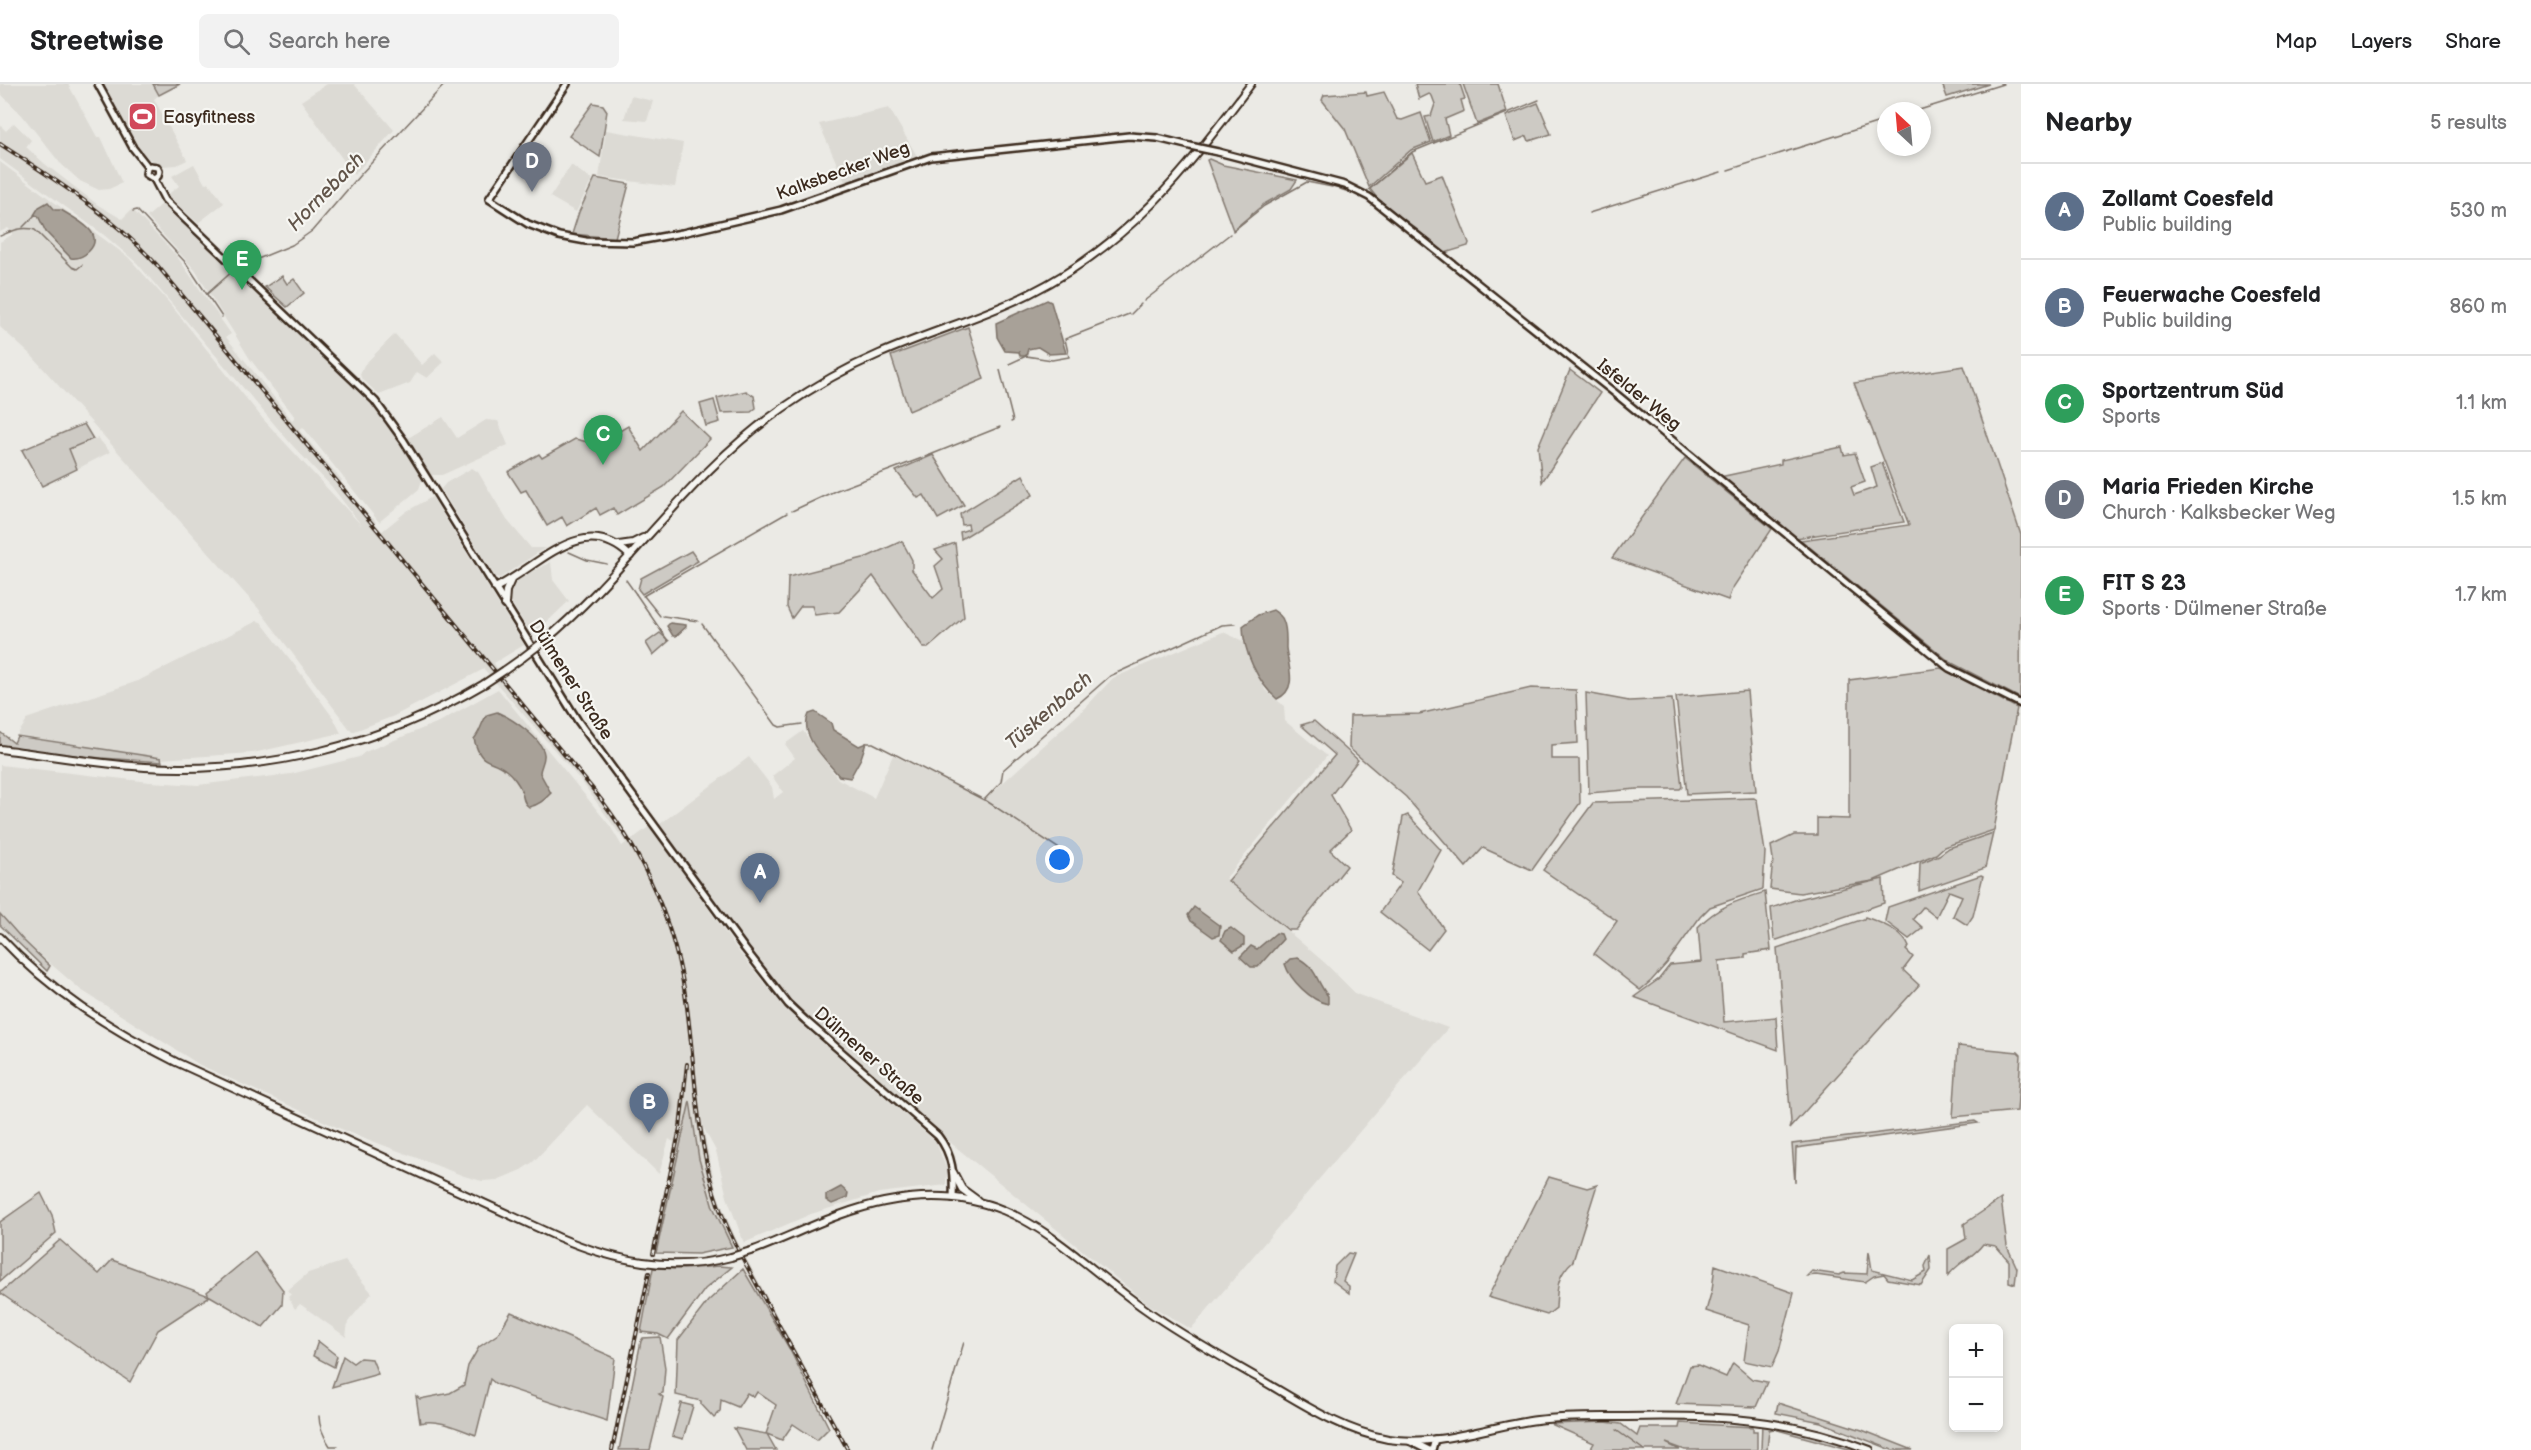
<!DOCTYPE html>
<meta charset="utf-8">
<style>
body{margin:0;font-family:"Balsamiq Sans",sans-serif;background:#f2f2f2;color:#202124}
.controls{position:absolute;right:18px;bottom:18px;display:grid;overflow:hidden;border-radius:9px;box-shadow:0 3px 9px #0003}
.controls button{width:54px;height:54px;display:grid;place-items:center;padding:0;border:0;border-bottom:2px solid #e0e0e0;background:#fff;color:#202124;font:30px sans-serif}
.compass{position:absolute;left:1877px;top:18px;width:54px;height:54px;border-radius:50%;background:#fff;box-shadow:0 3px 9px #0003;rotate:334deg}
.you{position:absolute;left:1060px;top:776px;width:21px;height:21px;margin:-15px;border:4px solid #fff;border-radius:50%;background:#1a73e8;box-shadow:0 0 0 9px #1a73e833}
.badge{display:grid;place-items:center;width:39px;height:39px;border-radius:50%;background:#d1495b;color:#fff;font-size:20px;font-weight:700}
.pin{position:absolute;translate:-50% -50px;filter:drop-shadow(0 2px 3px #0008)}
.pin::after{content:'';position:absolute;top:32px;width:21px;height:18px;background:inherit;clip-path:polygon(0 0,100% 0,50% 100%)}
.list{margin:0;padding:0;list-style:none}
h2{display:flex;justify-content:space-between;align-items:center;height:78px;margin:0;padding:0 24px;font-size:26px}
h2 small{font-size:20px;font-weight:400;color:#757577}
.list li{display:grid;grid-template-columns:39px 1fr auto;gap:18px;align-items:center;box-sizing:border-box;height:96px;padding:0 24px;border-top:2px solid #e0e0e0}
.list b{display:block;font-size:22px;white-space:nowrap}
.list p{margin:0;font-size:20px;white-space:nowrap;color:#757577}
.list em{font-size:20px;font-style:normal;color:#757577}
.icon{flex:none;width:33px;height:33px;fill:none;stroke:currentColor;stroke-width:2;stroke-linecap:round;stroke-linejoin:round}
.map{position:relative;flex:none;width:2021px;height:1366px;overflow:hidden}
header{display:flex;align-items:center;gap:36px;box-sizing:border-box;height:84px;padding:0 30px;background:#fff;border-bottom:2px solid #e0e0e0}
header strong{font-size:28px}
nav{display:flex;gap:33px;margin-inline-start:auto;font-size:21px}
.search{width:420px;height:54px;background:#f2f2f2;display:flex;align-items:center;gap:15px;box-sizing:border-box;padding:0 21px;border-radius:9px;color:#757577;font-size:22px}
main{display:flex}
aside{flex:1;background:#fff}
.map>svg:first-child{display:block}
.built{fill:#dcdad4}
.green{fill:#cdcac4;stroke:#847a71;stroke-width:1.5}
.water{fill:#a8a198;stroke:#7c7167;stroke-width:1.5}
.lines{fill:none;stroke-linecap:round;stroke-linejoin:round}
.stream{stroke:#7c7167;stroke-width:1.5}
.secondary-casing{stroke:#3b2a1e;stroke-width:10}
.primary-casing{stroke:#3b2a1e;stroke-width:10}
.secondary{stroke:#f6f6f2;stroke-width:5}
.primary{stroke:#f6f6f2;stroke-width:6}
.rail-casing{stroke:#3b2a1e;stroke-width:4}
.rail{stroke:#f6f6f2;stroke-width:1.5;stroke-dasharray:4.5;stroke-linecap:butt}
.secondary-bridge-casing{stroke:#3b2a1e;stroke-width:10;stroke-linecap:butt}
.primary-bridge-casing{stroke:#3b2a1e;stroke-width:10;stroke-linecap:butt}
.secondary-bridge{stroke:#f6f6f2;stroke-width:5}
.primary-bridge{stroke:#f6f6f2;stroke-width:6}
.labels{text-anchor:middle;dominant-baseline:central;stroke-width:4.5;stroke-linejoin:round;paint-order:stroke}
.poi-label{font-size:18px;fill:#3b2a1e;stroke:#f6f6f2;text-anchor:start}
.street-label{font-size:18px;fill:#3b2a1e;stroke:#f6f6f2}
.water-label{font-size:20px;font-style:italic;fill:#615449;stroke:#f6f6f2}
</style>
<header>
<strong>Streetwise</strong>
<div class="search"><svg class="icon" aria-label="search" viewBox="0 0 24 24"><circle cx="10" cy="10" r="6"/><path d="M15 15l6 6"/></svg>Search here</div>
<nav><a>Map</a><a>Layers</a><a>Share</a></nav>
</header>
<main>
<div class="map">
<svg width="2021" height="1366" viewBox="0 0 2021 1366">
<rect width="100%" height="100%" fill="#ebeae5"/>
<filter id="ink" filterUnits="userSpaceOnUse"><feTurbulence type="fractalNoise" baseFrequency=".0167" numOctaves="2"/><feDisplacementMap in="SourceGraphic" scale="12" xChannelSelector="R" yChannelSelector="G"/><feConvolveMatrix kernelMatrix="1 2 1 2 8 2 1 2 1" color-interpolation-filters="sRGB"/></filter>
<g filter="url(#ink)">
<g class="built">
<polygon points="0,0 68,0 97,53 101,53 122,99 109,105 99,106 80,97 60,79 22,31 0,9"/>
<polygon points="104,0 153,0 159,11 154,15 187,76 177,81 163,82 149,75 140,66"/>
<polygon points="327,0 354,0 394,46 354,91 301,17"/>
<polygon points="631,12 653,17 647,37 624,35"/>
<polygon points="889,24 917,72 846,100 819,40"/>
<polygon points="14,39 31,56 26,63 45,80 98,121 122,135 132,125 176,171 231,250 226,253 292,336 295,333 250,275 195,186 147,133 162,120 370,319 393,348 422,396 419,405 379,438 303,343 299,346 342,396 340,399 370,435 373,434 376,438 374,440 381,448 407,427 432,413 524,561 494,579 504,596 606,719 631,756 650,742 739,868 786,926 936,1058 947,1086 946,1101 879,1109 811,1130 744,1159 727,1113 716,1067 703,1043 717,1110 736,1155 778,1234 775,1236 743,1177 732,1163 713,1123 699,1075 691,1019 656,1169 651,1169 675,1059 669,1055 659,1090 587,1021 533,1078 521,1086 497,1096 482,1097 464,1092 341,1045 200,981 81,906 23,856 0,830 0,681 150,698 198,701 291,690 359,673 365,668 441,637 498,605 610,742 622,762 626,759 582,698 484,585 394,632 352,648 258,524 32,272 0,243 0,158 13,150 8,144 0,148 0,78 128,173 165,214 263,335 362,442 332,403 292,361 137,179 104,151 0,75 0,41 6,47"/>
<polygon points="606,46 683,59 675,103 599,93"/>
<polygon points="194,80 205,100 208,98 224,119 198,139 167,111 179,102 172,92"/>
<polygon points="571,81 592,96 576,128 550,113"/>
<polygon points="395,250 422,281 435,269 444,278 427,294 417,288 410,299 379,311 361,294 360,290 364,281"/>
<polygon points="443,333 457,354 486,336 498,337 508,361 442,391 431,391 408,354"/>
<polygon points="98,354 110,368 77,385 69,365"/>
<polygon points="472,384 478,388 507,436 531,464 545,464 500,494 495,493 441,405 446,399"/>
<polygon points="551,478 553,496 569,517 532,552 511,518 510,510 515,498 524,492"/>
<polygon points="257,537 261,538 296,583 334,635 341,649 253,669 160,675 17,651 26,638 26,635 138,597"/>
<polygon points="1223,548 1243,557 1265,606 1284,622 1285,637 1327,672 1226,794 1325,879 1356,910 1448,944 1191,1245 1148,1220 1099,1180 946,1055 791,921 747,863 660,740 749,673 772,703 774,715 783,708 772,692 795,674 785,660 803,647 838,695 874,714 893,671 985,715 1083,626 1113,594"/>
<polygon points="345,1177 372,1209 348,1238 346,1253 300,1220 295,1225 288,1213 291,1210 288,1206 308,1189"/>
</g>
<g class="green">
<polygon points="153,0 180,0 159,11"/>
<polygon points="1415,0 1460,0 1465,15 1461,16 1464,27 1445,35 1449,51 1433,58 1425,33 1431,32 1435,20 1432,12 1429,10 1419,15"/>
<polygon points="1463,0 1498,0 1507,28 1477,40"/>
<polygon points="1942,0 1989,0 1947,13"/>
<polygon points="1366,8 1367,12 1384,8 1397,35 1402,36 1421,29 1431,58 1411,66 1369,103 1345,45 1322,16 1324,11"/>
<polygon points="593,19 603,21 607,27 600,73 569,52"/>
<polygon points="1538,19 1551,50 1529,57 1527,52 1515,57 1506,32"/>
<polygon points="1412,69 1425,97 1442,91 1469,159 1468,162 1445,169 1377,114 1370,105"/>
<polygon points="1209,75 1223,81 1297,96 1291,105 1264,120 1233,146 1207,76"/>
<polygon points="595,94 629,100 615,154 572,150 579,128"/>
<polygon points="282,192 287,200 294,195 304,209 287,223 265,203"/>
<polygon points="968,243 984,295 909,327 891,272"/>
<polygon points="1964,282 2021,451 2020,614 1950,578 1801,456 1909,441 1854,299"/>
<polygon points="1570,286 1600,309 1542,398 1538,363"/>
<polygon points="746,307 754,312 756,324 751,328 721,329 717,314"/>
<polygon points="714,316 720,338 706,342 700,320"/>
<polygon points="681,327 710,355 664,403 617,431 613,424 600,431 596,424 567,442 562,433 547,442 526,406 521,408 508,388 539,370 542,374 575,355 592,359 594,362 628,342 643,367"/>
<polygon points="84,340 93,355 69,365 77,385 42,402 22,366"/>
<polygon points="1842,363 1844,371 1855,369 1865,398 1851,403 1854,411 1877,403 1871,383 1882,379 1904,438 1796,454 1720,393 1781,380 1781,376"/>
<polygon points="933,371 964,421 938,435 924,411 918,414 896,387"/>
<polygon points="1685,374 1772,445 1732,505 1728,516 1612,474"/>
<polygon points="1023,391 1033,411 961,455 960,448 969,445 968,440 962,441 960,430"/>
<polygon points="902,457 912,476 912,486 933,514 943,505 935,482 943,475 935,466 955,459 964,533 928,564 924,564 873,492 839,528 815,531 812,522 801,522 792,534 787,523 788,493 867,473"/>
<polygon points="691,467 698,477 642,510 638,505 641,494"/>
<polygon points="660,549 669,557 653,571 646,559"/>
<polygon points="1941,584 2017,624 1994,746 1944,763 1936,770 1873,797 1800,809 1770,805 1773,775 1771,762 1794,751 1817,751 1817,734 1849,735 1849,596"/>
<polygon points="1531,604 1576,606 1578,659 1551,661 1551,675 1579,675 1580,719 1532,786 1483,764 1466,783 1406,713 1349,664 1350,632 1419,630"/>
<polygon points="1747,607 1756,707 1687,710 1676,613"/>
<polygon points="1586,609 1629,617 1672,615 1682,703 1680,705 1637,705 1589,709"/>
<polygon points="1314,637 1358,676 1331,711 1351,746 1330,766 1347,782 1296,846 1288,846 1228,797 1335,671 1301,641"/>
<polygon points="0,648 14,659 17,652 161,674 162,678 101,674 0,663"/>
<polygon points="1754,714 1757,716 1765,768 1763,805 1710,823 1700,833 1667,879 1651,897 1640,906 1594,870 1617,837 1543,786 1593,719"/>
<polygon points="1408,731 1441,766 1418,807 1444,845 1428,866 1380,828 1401,799 1392,792 1403,733"/>
<polygon points="1993,749 1985,784 1919,807 1920,779 1939,771 1949,764"/>
<polygon points="1981,791 1983,792 1973,832 1967,841 1953,832 1962,812 1949,807 1936,833 1923,823 1913,835 1923,844 1909,855 1885,837 1888,823"/>
<polygon points="1883,795 1884,819 1777,856 1774,855 1771,824 1798,815"/>
<path d="M1765,808L1771,866L1745,870V874L1719,877L1724,938L1776,933L1778,966L1634,913L1659,895L1670,881L1701,878L1698,843C1716,823 1739,816 1765,808Z"/>
<polygon points="0,830 23,856 50,882 47,887 0,841"/>
<path d="M1865,833C1880,838 1903,847 1909,863L1906,866L1913,873L1903,886L1919,901L1789,1045L1791,1038L1777,864L1864,835Z"/>
<polygon points="1958,962 2018,968 2021,971 2017,1027 1953,1033"/>
<polygon points="690,1017 699,1075 713,1123 732,1163 698,1170 656,1169"/>
<polygon points="1975,1037 1978,1039 1796,1064 1795,1099 1792,1060"/>
<path d="M1549,1093L1587,1104L1597,1101L1573,1177C1557,1191 1557,1204 1556,1224L1547,1231L1488,1213Z"/>
<polygon points="41,1109 52,1131 56,1149 0,1197 0,1138"/>
<path d="M2001,1115L2007,1162L2017,1184L2015,1200L2009,1198V1177L1996,1162L1983,1160C1973,1174 1958,1178 1948,1192V1165L1966,1155L1964,1140Z"/>
<polygon points="60,1156 99,1190 112,1176 209,1212 207,1208 255,1168 283,1206 282,1221 263,1243 210,1212 158,1246 130,1298 0,1209"/>
<polygon points="1869,1167 1872,1186 1912,1196 1926,1188 1925,1182 1930,1171 1931,1186 1921,1201 1888,1195 1884,1190 1874,1192 1865,1198 1816,1191 1807,1192 1812,1187 1839,1191 1844,1189 1867,1190"/>
<polygon points="1348,1169 1354,1170 1343,1197 1349,1202 1349,1209 1333,1197 1335,1182"/>
<polygon points="1715,1181 1794,1209 1779,1267 1772,1283 1744,1277 1749,1241 1706,1227 1712,1206"/>
<polygon points="719,1182 732,1183 705,1205 668,1255 658,1250 641,1248 653,1184 684,1185"/>
<polygon points="743,1185 789,1264 829,1344 817,1356 793,1340 782,1356 767,1350 776,1366 746,1366 734,1344 766,1350 776,1321 757,1308 754,1313 747,1309 738,1323 721,1316 720,1328 714,1334 701,1320 701,1317 676,1311 678,1256 708,1217"/>
<path d="M511,1228L615,1274L607,1337L496,1300L490,1295L476,1351C459,1345 438,1334 420,1339L416,1312L420,1315L450,1309L464,1301L468,1282L479,1263L498,1250Z"/>
<polygon points="660,1253 665,1284 663,1309 659,1310 663,1313 650,1366 619,1366 641,1257 643,1254"/>
<polygon points="318,1257 337,1272 334,1283 313,1272"/>
<polygon points="343,1272 353,1279 360,1274 372,1275 378,1290 332,1303"/>
<polygon points="1733,1279 1752,1295 1767,1298 1756,1323 1676,1320 1690,1282 1698,1281 1726,1293"/>
<polygon points="681,1319 693,1322 683,1355 672,1352"/>
<polygon points="1778,1319 1862,1346 1913,1366 1892,1366 1821,1338 1776,1329"/>
<polygon points="1605,1338 1621,1340 1637,1352 1640,1344 1679,1344 1680,1339 1753,1343 1753,1347 1757,1347 1757,1366 1685,1366 1666,1359 1680,1366 1590,1366 1594,1359 1551,1340"/>
<polygon points="1762,1339 1807,1348 1863,1366 1852,1366 1774,1345 1769,1346 1767,1366 1761,1366"/>
</g>
<g class="water">
<path d="M48,118L55,126H61C74,134 107,149 89,167C84,172 78,175 71,174L46,148L38,132L34,131L39,123Z"/>
<polygon points="1047,216 1051,218 1066,269 1049,270 1038,263 1028,265 1026,272 1020,272 1019,268 1005,267 997,253 996,239"/>
<path d="M1273,526C1277,529 1281,531 1283,536C1287,545 1286,555 1286,564C1288,582 1299,605 1277,615C1258,599 1243,567 1243,542L1258,531Z"/>
<polygon points="670,539 686,541 686,543 676,552 673,552 667,542"/>
<path d="M497,628C511,634 542,654 544,670C545,677 540,683 540,689L551,709C544,716 539,721 529,723C522,718 524,713 521,706C519,700 512,691 507,687C490,673 481,683 474,655C481,647 481,639 487,631Z"/>
<path d="M815,628L831,639L833,646L859,662L866,659L861,674L850,694L839,692C827,676 798,652 809,630Z"/>
<polygon points="1194,823 1220,842 1219,851 1213,853 1191,837 1188,831"/>
<polygon points="1231,844 1244,854 1244,861 1234,867 1221,856 1225,847"/>
<polygon points="1276,849 1281,850 1283,855 1258,883 1251,883 1240,873 1251,862 1257,865"/>
<path d="M1298,874C1318,885 1315,896 1328,912V920C1311,917 1290,896 1285,880L1290,875Z"/>
<polygon points="841,1103 848,1109 847,1114 832,1120 826,1116 826,1111"/>
</g>
<g class="lines">
<g class="stream">
<polyline points="1916,27 2003,0"/>
<polyline points="1728,86 1886,36"/>
<polyline points="1389,88 1412,68 1539,16"/>
<polyline points="1340,105 1358,111"/>
<polyline points="1367,107 1387,90"/>
<polyline points="133,127 137,126 186,179 222,233"/>
<polyline points="1589,129 1721,88"/>
<polyline points="23,143 35,131"/>
<polyline points="1233,147 1264,122 1307,98 1332,103"/>
<path d="M0,152C12,147 22,142 35,146L72,183L77,185L82,181"/>
<polyline points="238,183 292,161 312,147 360,91 445,0"/>
<polyline points="207,210 234,186"/>
<polyline points="1144,217 1230,150"/>
<polyline points="1131,230 1141,220"/>
<polyline points="1009,280 1026,272 1052,276 1069,273 1065,255 1129,230"/>
<polyline points="1000,286 1013,337 1011,338"/>
<polyline points="925,373 1000,343"/>
<polyline points="792,427 837,406 922,374"/>
<polyline points="569,468 587,476 607,480"/>
<polyline points="626,496 636,510"/>
<polyline points="636,510 668,557"/>
<polyline points="643,512 787,429"/>
<polyline points="644,512 660,532"/>
<polyline points="663,532 698,537"/>
<polyline points="702,540 776,641 780,643 802,640"/>
<polyline points="866,659 873,659 984,716 1001,698 1003,686 1110,592 1222,541 1235,540"/>
<polyline points="985,716 1067,770"/>
<path d="M319,1332C319,1343 324,1353 330,1362H338"/>
<polyline points="1616,1346 1644,1366"/>
<polyline points="932,1366 964,1258"/>
</g>
<defs>
<g id="secondary">
<polyline points="98,0 133,64 148,83"/>
<polyline points="567,0 489,115 528,140 559,152 586,157 633,158 682,149 781,126 931,73 1129,52 1157,54 1190,62"/>
<polyline points="1218,68 1345,101 1369,113 1616,310 1949,584 2021,620"/>
<path d="M154,95L158,92L159,87L157,83L150,82L147,84L146,90L154,95L165,116L375,317L404,357L578,637L745,865L788,920L805,936L938,1052C953,1071 954,1090 953,1114"/>
<polyline points="1432,1366 1435,1355"/>
</g>
<g id="primary">
<polyline points="619,461 633,459 643,454"/>
<path d="M495,504C539,483 583,426 630,472"/>
<polyline points="505,521 506,507 511,496"/>
<path d="M543,558C631,485 687,390 783,324C813,303 846,284 879,270C929,248 981,234 1029,210C1131,159 1184,88 1251,0"/>
<polyline points="505,586 522,574"/>
<path d="M0,665C48,671 96,680 145,683C265,690 381,661 484,600"/>
<path d="M0,853C50,907 110,945 176,978L558,1153C614,1177 671,1189 731,1173"/>
<polyline points="953,1088 962,1105 977,1116"/>
<path d="M754,1166C797,1150 839,1127 884,1118C1009,1093 1055,1161 1145,1225C1181,1251 1220,1272 1258,1294C1300,1318 1340,1346 1388,1355C1438,1363 1489,1342 1537,1336C1567,1332 1597,1333 1627,1333C1714,1331 1789,1334 1870,1366"/>
<polyline points="1410,1357 1428,1366"/>
</g>
</defs>
<use href="#secondary" class="secondary-casing"/>
<use href="#primary" class="primary-casing"/>
<use href="#secondary" class="secondary"/>
<use href="#primary" class="primary"/>
<defs>
<g id="rail">
<path d="M0,60C56,96 111,131 157,181L592,704C644,768 676,842 687,923C695,984 696,1048 714,1108C725,1144 744,1177 762,1210C790,1262 819,1314 848,1366"/>
<polyline points="653,1170 680,1044 687,980"/>
<polyline points="612,1366 649,1189"/>
</g>
</defs>
<use href="#rail" class="rail-casing"/>
<use href="#rail" class="rail"/>
<defs>
<polyline id="secondary-bridge" points="1190,62 1218,68"/>
<g id="primary-bridge">
<polyline points="522,574 543,558"/>
<polyline points="484,600 505,586"/>
<polyline points="731,1173 754,1166"/>
</g>
</defs>
<use href="#secondary-bridge" class="secondary-bridge-casing"/>
<use href="#primary-bridge" class="primary-bridge-casing"/>
<use href="#secondary-bridge" class="secondary-bridge"/>
<use href="#primary-bridge" class="primary-bridge"/>
</g>
</g>
<defs>
<symbol id="stadium-square" viewBox="-11 -11 22 22"><rect x="-9" y="-9" width="18" height="18" rx="4" fill="#d1495b" stroke="#f6f6f2"/><path d="M0-5a6.5 5 0 1 0 0 10a6.5 5 0 1 0 0-10ZM-3.5-1.8h7v3.6h-7Z" fill="#fff"/></symbol>
</defs>
<g fill-rule="evenodd">
<use href="#stadium-square" x="126" y="16" width="33" height="33"/>
</g>
<g class="labels">
<g class="poi-label">
<text x="163" y="33">Easyfitness</text>
</g>
<g class="street-label">
<text transform="translate(843 87) rotate(-20)">Kalksbecker Weg</text>
<text transform="translate(1639 311) rotate(39)">Isfelder Weg</text>
<text transform="translate(571 596) rotate(57)">Dülmener Straße</text>
<text transform="translate(869 972) rotate(41)">Dülmener Straße</text>
</g>
<g class="water-label">
<text transform="translate(326 108) rotate(-46)">Hornebach</text>
<text transform="translate(1049 627) rotate(-41)">Tüskenbach</text>
</g>
</g>
</svg>
<div class="controls">
<button>+</button>
<button>−</button>
</div>
<svg class="compass" viewBox="-18 -18 36 36"><path d="M0-13l5 13h-10z" fill="#e53935"/><path d="M0 13l5-13h-10z" fill="#757577"/></svg>
<div class="you"></div>
<div class="pin badge" style="left:760px;top:819px;background:#5c6f8a">A</div>
<div class="pin badge" style="left:649px;top:1049px;background:#5c6f8a">B</div>
<div class="pin badge" style="left:603px;top:381px;background:#2e9e5b">C</div>
<div class="pin badge" style="left:532px;top:108px;background:#6b7280">D</div>
<div class="pin badge" style="left:242px;top:206px;background:#2e9e5b">E</div>
</div>
<aside>
<h2>Nearby<small>5 results</small></h2>
<ul class="list">
<li><span class="badge" style="background:#5c6f8a">A</span><div><b>Zollamt Coesfeld</b><p>Public building</p></div><em>530 m</em></li>
<li><span class="badge" style="background:#5c6f8a">B</span><div><b>Feuerwache Coesfeld</b><p>Public building</p></div><em>860 m</em></li>
<li><span class="badge" style="background:#2e9e5b">C</span><div><b>Sportzentrum Süd</b><p>Sports</p></div><em>1.1 km</em></li>
<li><span class="badge" style="background:#6b7280">D</span><div><b>Maria Frieden Kirche</b><p>Church · Kalksbecker Weg</p></div><em>1.5 km</em></li>
<li><span class="badge" style="background:#2e9e5b">E</span><div><b>FIT S 23</b><p>Sports · Dülmener Straße</p></div><em>1.7 km</em></li>
</ul>
</aside>
</main>
